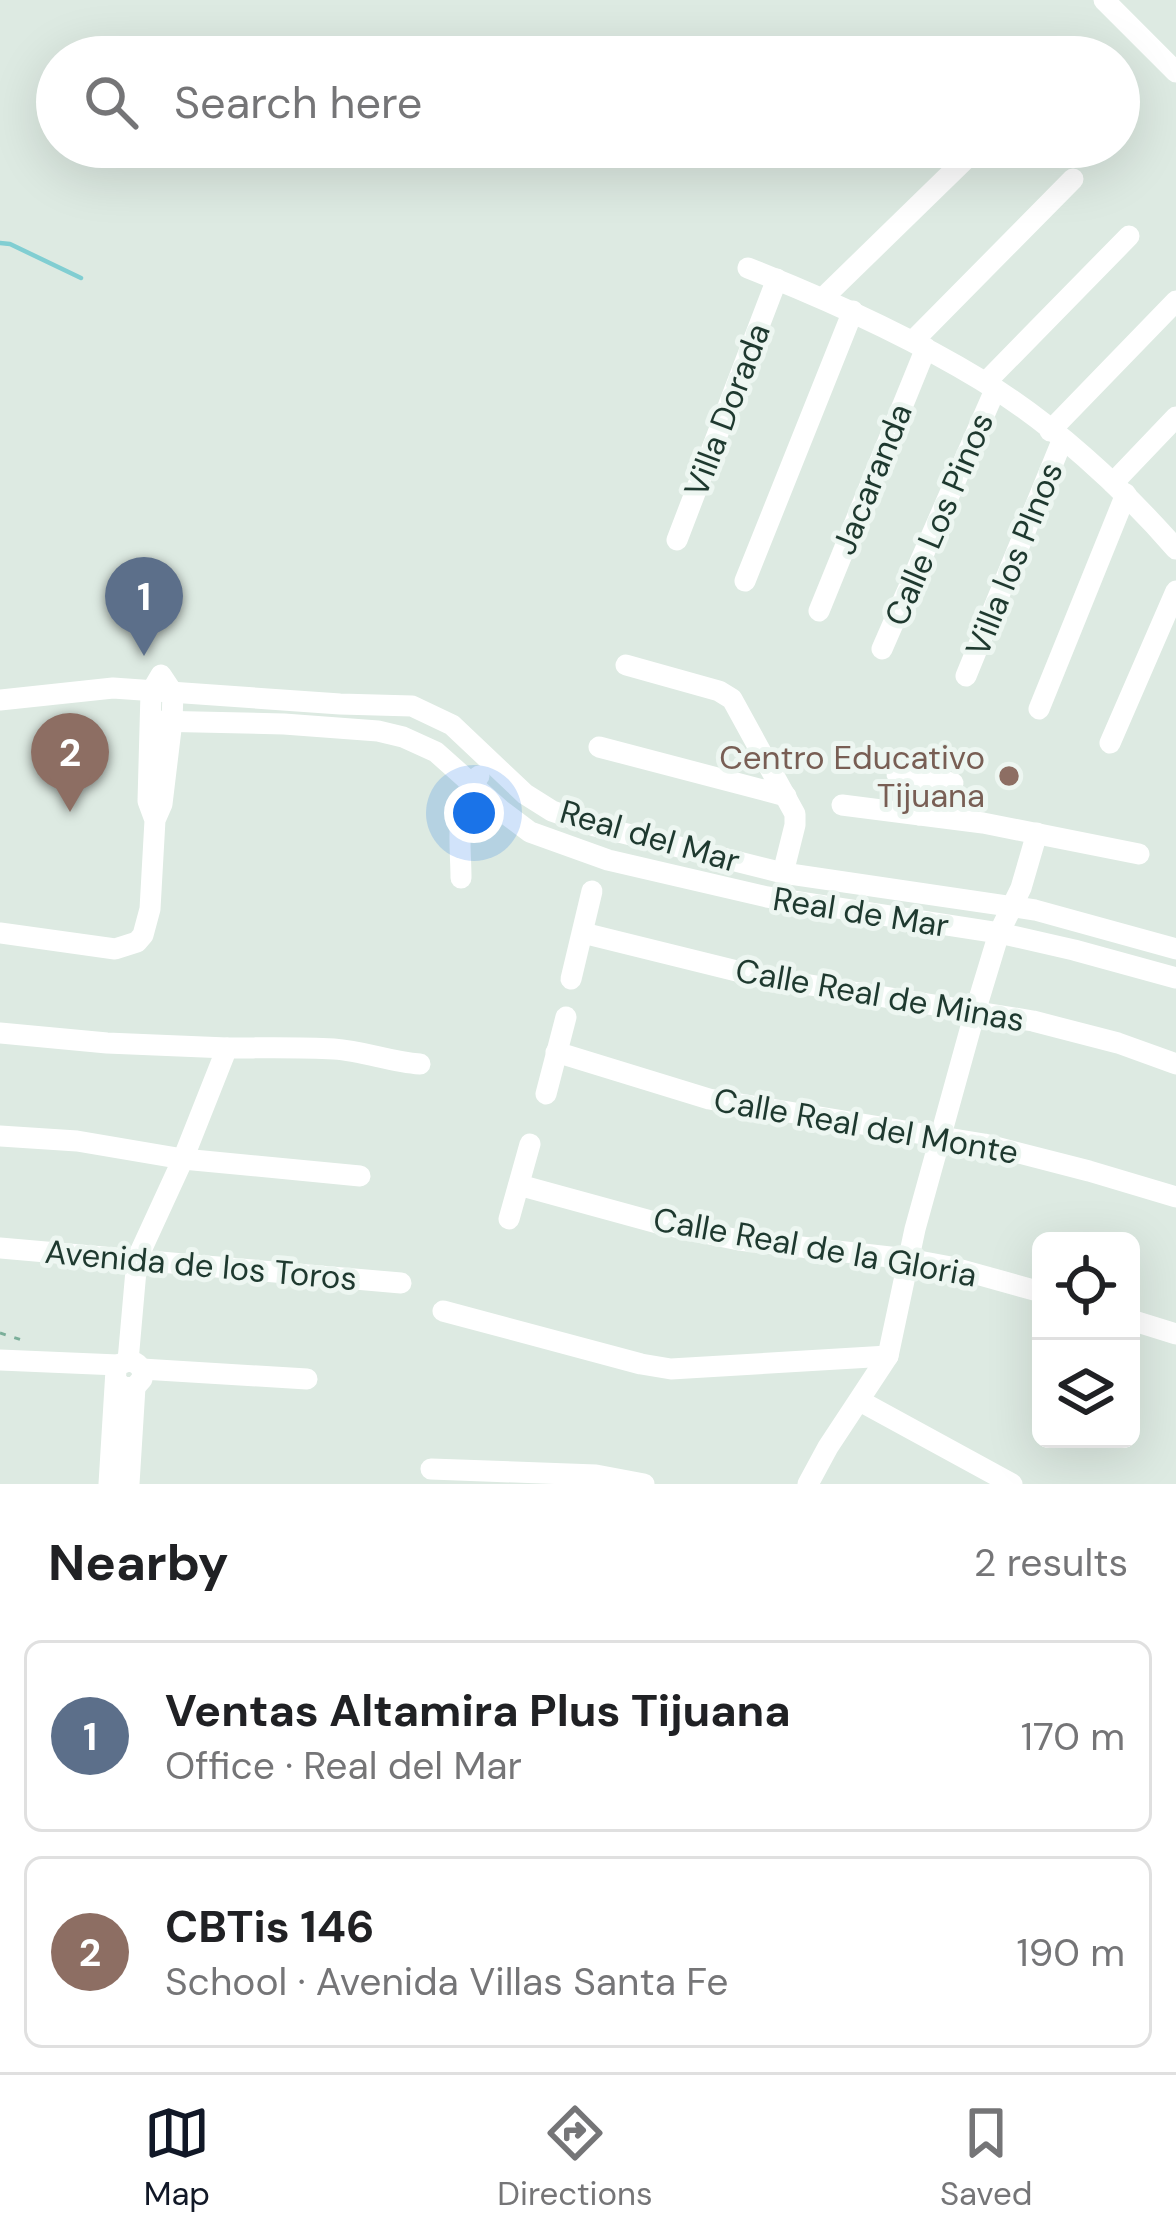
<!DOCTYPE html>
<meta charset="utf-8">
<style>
body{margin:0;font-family:"DM Sans",sans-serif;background:#f2f2f2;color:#202124}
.controls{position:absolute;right:36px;bottom:36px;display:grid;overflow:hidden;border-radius:18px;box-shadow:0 12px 48px #0002}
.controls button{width:108px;height:108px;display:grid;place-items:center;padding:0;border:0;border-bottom:3px solid #e0e0e0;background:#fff;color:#202124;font:60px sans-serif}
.you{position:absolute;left:474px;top:813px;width:42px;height:42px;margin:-30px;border:9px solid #fff;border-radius:50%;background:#1a73e8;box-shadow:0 0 0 18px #1a73e833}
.badge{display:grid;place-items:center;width:78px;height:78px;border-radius:50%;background:#111827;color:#fff;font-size:39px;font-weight:700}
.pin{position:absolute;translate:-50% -99px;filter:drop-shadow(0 3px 6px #0008)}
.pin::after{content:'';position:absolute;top:63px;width:42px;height:36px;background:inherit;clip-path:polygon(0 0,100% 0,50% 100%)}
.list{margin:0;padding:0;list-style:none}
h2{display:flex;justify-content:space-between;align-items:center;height:156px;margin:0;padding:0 48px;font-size:51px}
h2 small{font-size:39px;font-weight:400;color:#757577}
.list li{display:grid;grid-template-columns:78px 1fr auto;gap:36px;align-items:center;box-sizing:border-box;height:192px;margin:0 24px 24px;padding:0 24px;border:3px solid #e0e0e0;border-radius:18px}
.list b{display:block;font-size:45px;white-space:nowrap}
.list p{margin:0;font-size:39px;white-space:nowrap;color:#757577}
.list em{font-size:39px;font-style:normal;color:#757577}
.icon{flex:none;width:66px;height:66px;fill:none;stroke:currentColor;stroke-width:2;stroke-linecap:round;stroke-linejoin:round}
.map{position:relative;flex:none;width:1176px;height:1484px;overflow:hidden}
.search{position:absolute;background:#fff;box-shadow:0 12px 48px #0002;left:36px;right:36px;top:36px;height:132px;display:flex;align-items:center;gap:30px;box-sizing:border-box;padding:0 42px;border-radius:66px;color:#757577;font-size:45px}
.sheet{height:588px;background:#fff}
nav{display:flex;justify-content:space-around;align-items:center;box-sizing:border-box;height:168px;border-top:3px solid #e0e0e0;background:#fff;font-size:33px;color:#757577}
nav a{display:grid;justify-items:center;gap:6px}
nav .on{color:#111827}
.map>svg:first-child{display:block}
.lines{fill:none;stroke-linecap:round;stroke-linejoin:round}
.stream{stroke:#81ced2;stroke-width:4.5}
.path{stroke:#7baf9a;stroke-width:3;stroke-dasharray:6 9;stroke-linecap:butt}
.minor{stroke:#fff;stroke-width:21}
.education-dot{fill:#8d6e63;stroke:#edf6f1;stroke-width:4.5}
.labels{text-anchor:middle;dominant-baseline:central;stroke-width:10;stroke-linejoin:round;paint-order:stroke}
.street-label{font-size:33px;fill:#1e392f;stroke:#edf6f1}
.education-label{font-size:33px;fill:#785e54;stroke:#edf6f1;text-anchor:end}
</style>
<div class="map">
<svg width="1176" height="1484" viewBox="0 0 1176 1484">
<rect width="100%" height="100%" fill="#ddeae2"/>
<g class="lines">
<polyline class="stream" points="0,243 10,244 81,278"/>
<polyline class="path" points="0,1333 28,1342"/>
<g class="minor">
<polyline points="1104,0 1176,72"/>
<path d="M748,268C829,300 907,335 981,380C1052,423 1122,487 1176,549"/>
<polyline points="823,298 978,147"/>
<polyline points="913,341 1073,179"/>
<polyline points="986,382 1129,236"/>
<polyline points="1050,431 1176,301"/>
<polyline points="1113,483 1176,417"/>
<polyline points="677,540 777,279"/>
<polyline points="745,581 853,311"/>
<polyline points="819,611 926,348"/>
<polyline points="882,649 995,390"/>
<polyline points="626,665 719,691 732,699 795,814 795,825 783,873"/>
<polyline points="966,676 1062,441"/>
<polyline points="0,700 113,688 340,704 412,706 452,725 525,794 552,811 595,826 783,873 1035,910 1176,949"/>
<polyline points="1039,709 1126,494"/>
<polyline points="151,721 284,724 378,731 403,737 436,752 502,811 530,832 608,860 767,897 999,933 1074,950 1176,978"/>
<polyline points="1110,743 1176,591"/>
<polyline points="599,747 786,796"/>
<polyline points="897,774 923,778"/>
<polyline points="842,805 983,823 1139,854"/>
<polyline points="919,815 923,778 953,783"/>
<path d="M461,878C461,843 453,802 479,776"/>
<polyline points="0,933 115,949 137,942 143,935 150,909 155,820 162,804 172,721 173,693 161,675 151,692 148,801 155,820"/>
<polyline points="583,933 761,977 1033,1021 1118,1043 1176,1064"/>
<polyline points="571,979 592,891"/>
<polyline points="0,1033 107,1043 227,1048"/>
<polyline points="556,1052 709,1099 984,1144 1089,1171 1176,1197"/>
<polyline points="546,1094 566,1017"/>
<polyline points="0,1136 77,1141 183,1159 360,1176"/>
<polyline points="519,1185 665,1225 739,1240 908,1259 951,1267 1041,1292"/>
<polyline points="509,1219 530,1144"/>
<polyline points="0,1248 401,1283"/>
<polyline points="443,1311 641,1364 671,1369 888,1356"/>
<polyline points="1131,1320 1176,1334"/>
<polyline points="0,1360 118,1365"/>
<path d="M128,1361L137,1259L183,1159L227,1048C262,1048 299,1047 334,1049C364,1051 390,1062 420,1064"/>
<polyline points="142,1369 307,1379"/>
<polyline points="860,1401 1012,1484"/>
<polyline points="431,1469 596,1475 644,1484"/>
<path d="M109,1484L116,1370L118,1365L128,1361C139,1362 144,1369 142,1379L135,1387L124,1388L116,1381"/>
<polyline points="129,1484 135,1387"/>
<polyline points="808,1484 828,1447 888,1356 915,1229 975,1012 999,933 1021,888 1037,833"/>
</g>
</g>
<circle class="education-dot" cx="1009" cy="776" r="12"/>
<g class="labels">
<g class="street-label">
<text transform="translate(727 410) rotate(-69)">Villa Dorada</text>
<text transform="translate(872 479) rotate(-68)">Jacaranda</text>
<text transform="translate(939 519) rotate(-67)">Calle Los Pinos</text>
<text transform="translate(1014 559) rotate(-68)">Villa los PInos</text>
<text transform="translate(650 836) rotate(16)">Real del Mar</text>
<text transform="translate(861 912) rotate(9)">Real de Mar</text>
<text transform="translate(880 995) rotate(10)">Calle Real de Minas</text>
<text transform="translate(866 1126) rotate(10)">Calle Real del Monte</text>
<text transform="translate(815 1247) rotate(10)">Calle Real de la Gloria</text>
<text transform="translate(201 1265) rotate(5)">Avenida de los Toros</text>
</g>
<g class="education-label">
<text x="985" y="757">Centro Educativo<tspan x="985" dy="38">Tijuana</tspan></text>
</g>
</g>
</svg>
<div class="controls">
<button><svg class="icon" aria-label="locate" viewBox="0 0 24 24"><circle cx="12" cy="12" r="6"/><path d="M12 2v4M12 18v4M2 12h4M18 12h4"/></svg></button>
<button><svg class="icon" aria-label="layers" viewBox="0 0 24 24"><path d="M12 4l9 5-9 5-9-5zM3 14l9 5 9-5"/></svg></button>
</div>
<div class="you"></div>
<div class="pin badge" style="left:144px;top:656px;background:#5c6f8a">1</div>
<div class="pin badge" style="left:70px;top:812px;background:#8d6e63">2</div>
<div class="search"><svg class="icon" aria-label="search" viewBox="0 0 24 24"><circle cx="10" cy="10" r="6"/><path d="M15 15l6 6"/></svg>Search here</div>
</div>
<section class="sheet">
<h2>Nearby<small>2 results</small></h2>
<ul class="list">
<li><span class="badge" style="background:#5c6f8a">1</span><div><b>Ventas Altamira Plus Tijuana</b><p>Office · Real del Mar</p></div><em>170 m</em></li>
<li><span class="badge" style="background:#8d6e63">2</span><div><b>CBTis 146</b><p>School · Avenida Villas Santa Fe</p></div><em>190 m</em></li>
</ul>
</section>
<nav>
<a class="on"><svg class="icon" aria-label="map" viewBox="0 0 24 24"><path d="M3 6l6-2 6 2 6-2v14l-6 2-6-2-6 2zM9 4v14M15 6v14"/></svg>Map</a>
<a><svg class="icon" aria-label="directions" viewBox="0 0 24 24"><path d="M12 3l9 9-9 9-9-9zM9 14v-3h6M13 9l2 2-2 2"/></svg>Directions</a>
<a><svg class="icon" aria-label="saved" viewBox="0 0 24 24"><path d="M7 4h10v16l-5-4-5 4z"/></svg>Saved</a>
</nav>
